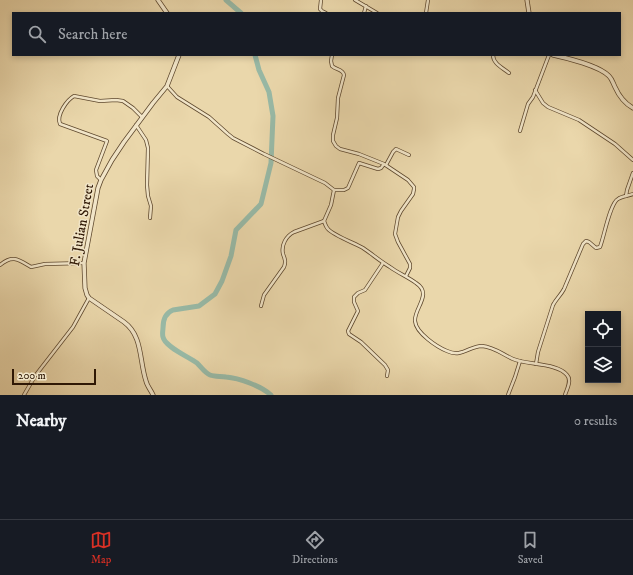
<!DOCTYPE html>
<style>
body{margin:0;font-family:"IM FELL DW Pica",serif;background:#20242c;color:#f1f3f6}
.controls{position:absolute;right:12px;bottom:12px;display:grid;overflow:hidden;border-radius:0px;box-shadow:0 2px 6px #0003}
.controls button{width:36px;height:36px;display:grid;place-items:center;padding:0;border:0;border-bottom:1px solid #363941;background:#171b24;color:#f1f3f6;font:20px sans-serif}
.scale{position:absolute;left:12px;bottom:10px;width:84px;box-sizing:border-box;padding-left:4px;border:2px solid #2f1805;border-top:0;font-size:11px;line-height:14px;white-space:nowrap;color:#2f1805;-webkit-text-stroke:3px #f1e5c8;paint-order:stroke}
.list{margin:0;padding:0;list-style:none}
h2{display:flex;justify-content:space-between;align-items:center;height:52px;margin:0;padding:0 16px;font-size:17px}
h2 small{font-size:13px;font-weight:400;color:#9ea1a6}
.icon{flex:none;width:22px;height:22px;fill:none;stroke:currentColor;stroke-width:2;stroke-linecap:round;stroke-linejoin:round}
.map{position:relative;flex:none;width:633px;height:395px;overflow:hidden}
.search{position:absolute;background:#171b24;box-shadow:0 2px 6px #0003;left:12px;right:12px;top:12px;height:44px;display:flex;align-items:center;gap:10px;box-sizing:border-box;padding:0 14px;border-radius:0px;color:#9ea1a6;font-size:15px}
.sheet{height:124px;background:#171b24}
nav{display:flex;justify-content:space-around;align-items:center;box-sizing:border-box;height:56px;border-top:1px solid #363941;background:#171b24;font-size:11px;color:#9ea1a6}
nav a{display:grid;justify-items:center;gap:2px}
nav .on{color:#d93025}
.map>svg:first-child{display:block}
.lines{fill:none;stroke-linecap:round;stroke-linejoin:round}
.river{stroke:#98baa7;stroke-width:5}
.minor-casing{stroke:#5e482e;stroke-width:4}
.tertiary-casing{stroke:#5e482e;stroke-width:5}
.minor{stroke:#f1e5c8;stroke-width:2.5}
.tertiary{stroke:#f1e5c8;stroke-width:3.5}
.labels{text-anchor:middle;dominant-baseline:central;stroke-width:3;stroke-linejoin:round;paint-order:stroke}
.street-label{font-size:14px;fill:#2f1805;stroke:#f1e5c8}
</style>
<div class="map">
<svg width="633" height="395" viewBox="0 0 633 395">
<rect width="100%" height="100%" fill="#ead7ab"/>
<filter id="stains"><feTurbulence type="fractalNoise" baseFrequency=".005" numOctaves="4"/><feColorMatrix values="0 0 0 0 .2 0 0 0 0 .09 0 0 0 0 .02 0 0 0 .5 -.17"/></filter>
<radialGradient id="worn" r=".72"><stop offset=".6" stop-color="#630" stop-opacity="0"/><stop offset="1" stop-color="#630" stop-opacity=".3"/></radialGradient>
<g class="lines">
<g class="river">
<polyline points="226,0 241,13"/>
<path d="M255,55L259,70L269,92L273,116L271,163L261,204L236,230L231,256L222,281L215,294L199,306L173,310C165,313 163,320 163,328C163,330 162,334 163,337C165,347 189,357 197,363C201,367 205,373 210,375C215,377 221,376 226,377C239,378 261,386 271,395"/>
</g>
<defs>
<g id="minor">
<polyline points="321,0 320,9 322,11 326,13"/>
<polyline points="355,0 377,13"/>
<polyline points="364,13 366,6"/>
<polyline points="426,13 428,0"/>
<path d="M332,55L331,61L332,66C336,70 343,69 344,75L338,98L337,118L333,135V141L336,146L340,149L359,154L384,164"/>
<path d="M493,55C493,64 503,68 509,73"/>
<path d="M167,86L177,97L209,117L228,134L233,138L264,154L325,183L334,190L331,205L324,221C325,224 326,227 328,229C333,235 354,243 363,248C372,254 380,261 390,267C398,273 408,277 416,283C433,294 414,308 415,321C416,333 437,347 447,351C462,358 469,346 482,346C494,347 502,354 513,359C527,365 558,363 567,375C572,380 567,389 565,395"/>
<polyline points="535,90 543,103 548,107 579,120 615,144 633,160"/>
<polyline points="136,125 146,140 148,148 147,185 148,196 151,206 150,218"/>
<polyline points="520,131 528,104 533,97 549,55"/>
<polyline points="386,165 393,152 396,149 409,155"/>
<path d="M101,180L97,176L96,170L107,141L60,124C56,115 67,100 74,96L100,101L116,100L123,101L133,108L142,117"/>
<polyline points="334,190 344,190 348,188 359,163 378,169 381,168 384,164 408,180 414,187 414,189 413,194 401,211 398,217 395,234 398,242 410,264 410,268 406,276"/>
<polyline points="626,196 627,190 633,173"/>
<polyline points="383,263 365,290 358,293 354,297 354,302 358,311 348,331 349,334 361,342 385,365 388,370 387,376"/>
<path d="M0,265C13,254 19,260 31,267L45,264L84,263"/>
<path d="M261,306L264,295L284,267C286,262 285,259 283,254C281,245 286,236 294,232L324,221"/>
<path d="M536,364L538,352L553,305C556,299 561,295 564,289L583,244L586,241L589,242L596,248L600,247C604,237 610,203 618,199C622,196 628,196 633,194"/>
<polyline points="24,395 35,376 73,327 89,298"/>
<polyline points="508,395 515,377 520,361"/>
</g>
<g id="tertiary">
<polyline points="158,0 167,13"/>
<polyline points="527,0 529,13"/>
<path d="M553,55C567,58 599,66 609,76C612,79 613,83 615,87C619,96 624,103 633,108"/>
<path d="M153,395C151,390 147,386 146,381C139,360 143,336 124,322L89,298L87,295L85,288L84,263L98,188L101,180L112,160L124,142L153,103L167,86L179,55"/>
</g>
</defs>
<use href="#minor" class="minor-casing"/>
<use href="#tertiary" class="tertiary-casing"/>
<use href="#minor" class="minor"/>
<use href="#tertiary" class="tertiary"/>
</g>
<g class="labels">
<g class="street-label">
<text transform="translate(82 225) rotate(-80)">F. Julian Street</text>
</g>
</g>
<rect width="100%" height="100%" filter="url(#stains)"/>
<rect width="100%" height="100%" fill="url(#worn)"/>
</svg>
<div class="controls">
<button><svg class="icon" aria-label="locate" viewBox="0 0 24 24"><circle cx="12" cy="12" r="6"/><path d="M12 2v4M12 18v4M2 12h4M18 12h4"/></svg></button>
<button><svg class="icon" aria-label="layers" viewBox="0 0 24 24"><path d="M12 4l9 5-9 5-9-5zM3 14l9 5 9-5"/></svg></button>
</div>
<div class="scale">200 m</div>
<div class="search"><svg class="icon" aria-label="search" viewBox="0 0 24 24"><circle cx="10" cy="10" r="6"/><path d="M15 15l6 6"/></svg>Search here</div>
</div>
<section class="sheet">
<h2>Nearby<small>0 results</small></h2>
<ul class="list">
</ul>
</section>
<nav>
<a class="on"><svg class="icon" aria-label="map" viewBox="0 0 24 24"><path d="M3 6l6-2 6 2 6-2v14l-6 2-6-2-6 2zM9 4v14M15 6v14"/></svg>Map</a>
<a><svg class="icon" aria-label="directions" viewBox="0 0 24 24"><path d="M12 3l9 9-9 9-9-9zM9 14v-3h6M13 9l2 2-2 2"/></svg>Directions</a>
<a><svg class="icon" aria-label="saved" viewBox="0 0 24 24"><path d="M7 4h10v16l-5-4-5 4z"/></svg>Saved</a>
</nav>
